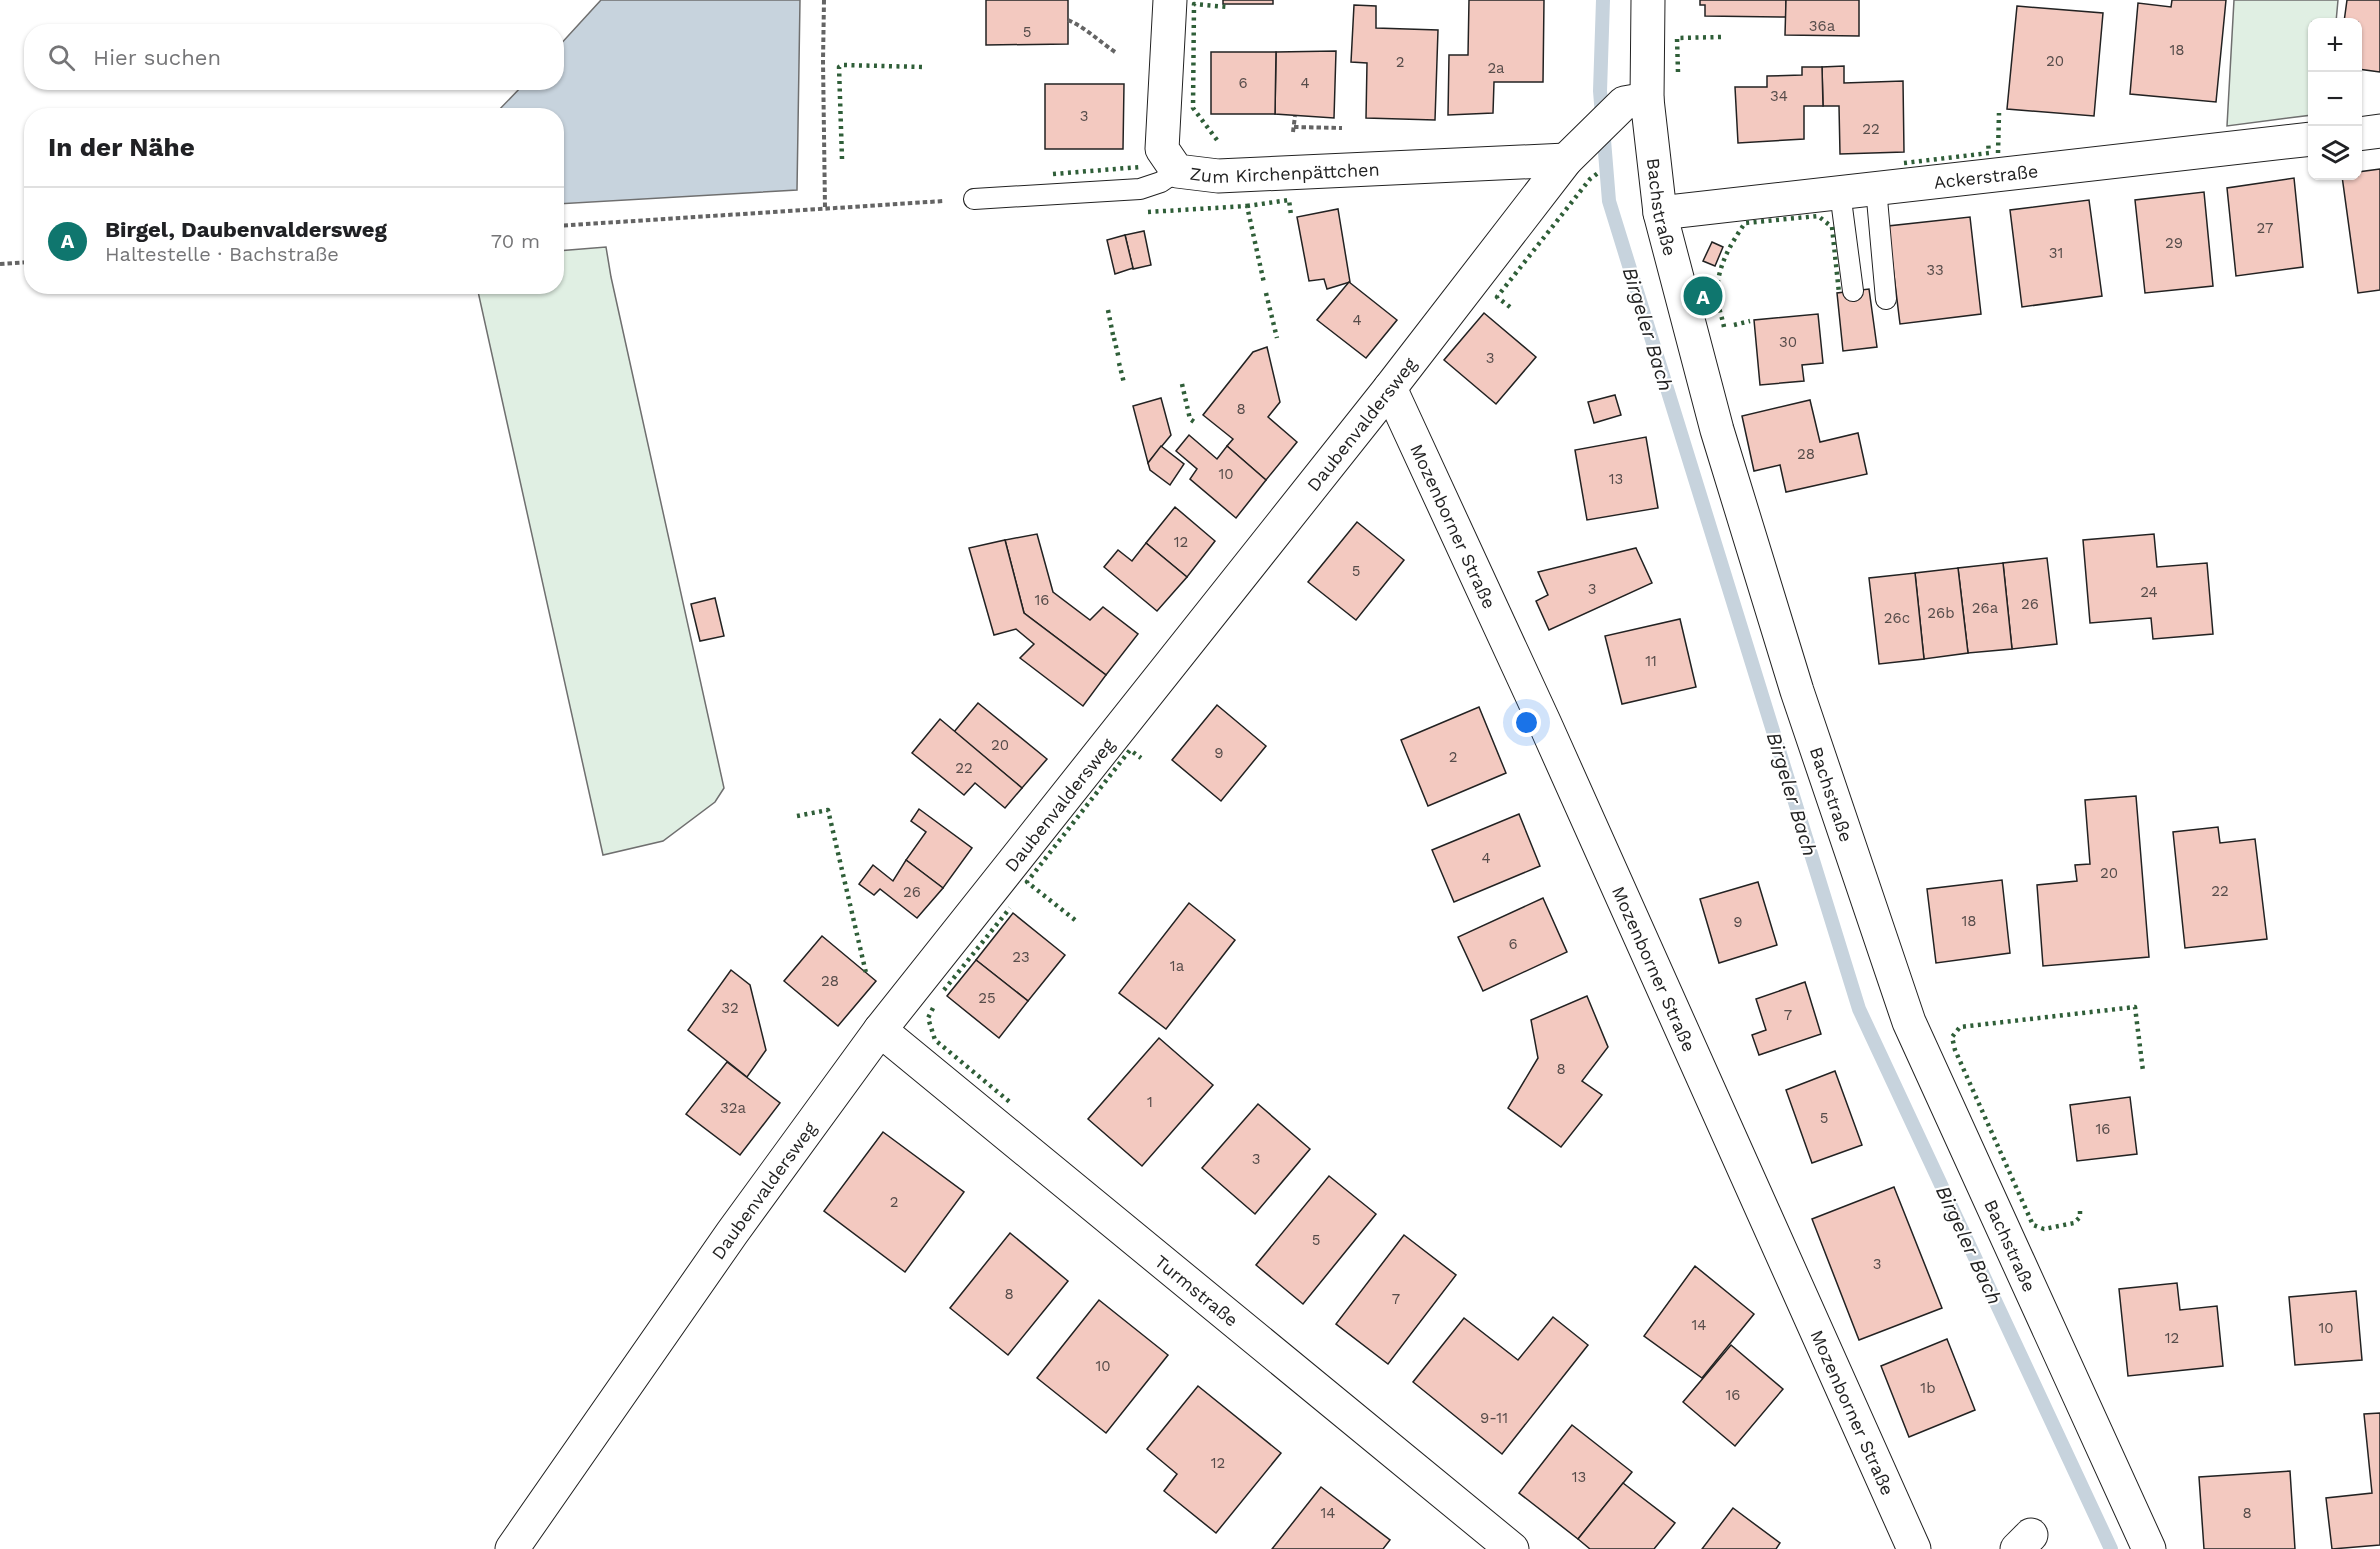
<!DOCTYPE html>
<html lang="de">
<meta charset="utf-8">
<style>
body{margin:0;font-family:"Work Sans",sans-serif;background:#f2f2f2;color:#202124}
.controls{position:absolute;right:18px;top:18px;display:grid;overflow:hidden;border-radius:12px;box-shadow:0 2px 4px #0004}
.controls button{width:54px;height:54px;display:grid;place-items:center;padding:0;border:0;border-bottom:2px solid #e0e0e0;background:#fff;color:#202124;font:30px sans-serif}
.you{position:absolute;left:1527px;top:723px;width:21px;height:21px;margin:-15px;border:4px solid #fff;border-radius:50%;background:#1a73e8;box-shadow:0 0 0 9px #1a73e833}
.badge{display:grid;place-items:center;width:39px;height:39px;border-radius:50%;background:#0f766e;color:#fff;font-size:20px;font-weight:700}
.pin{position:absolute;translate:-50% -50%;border:3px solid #fff;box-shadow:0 2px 6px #0006}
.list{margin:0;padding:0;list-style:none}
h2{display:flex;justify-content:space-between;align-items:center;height:78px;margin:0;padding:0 24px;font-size:26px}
h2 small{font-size:20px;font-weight:400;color:#757577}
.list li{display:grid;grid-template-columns:39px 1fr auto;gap:18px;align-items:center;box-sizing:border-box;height:108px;padding:0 24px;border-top:2px solid #e0e0e0}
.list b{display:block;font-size:22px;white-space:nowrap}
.list p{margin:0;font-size:20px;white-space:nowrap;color:#757577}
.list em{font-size:20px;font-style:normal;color:#757577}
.icon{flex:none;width:33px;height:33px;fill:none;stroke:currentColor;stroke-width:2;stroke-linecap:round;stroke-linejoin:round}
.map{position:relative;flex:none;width:2380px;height:1549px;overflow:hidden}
.search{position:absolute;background:#fff;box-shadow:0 2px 4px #0004;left:24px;top:24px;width:540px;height:66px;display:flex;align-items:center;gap:15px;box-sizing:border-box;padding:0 21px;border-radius:24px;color:#757577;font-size:22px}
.panel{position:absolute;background:#fff;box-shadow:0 2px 4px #0004;left:24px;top:108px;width:540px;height:186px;border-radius:24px}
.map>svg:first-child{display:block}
.green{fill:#e0efe3;stroke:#6f6f6f;stroke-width:1.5}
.water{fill:#c7d3dd;stroke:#6f6f6f;stroke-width:1.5}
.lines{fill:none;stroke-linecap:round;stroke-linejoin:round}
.stream{stroke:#c7d3dd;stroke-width:14}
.building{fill:#f3c9c0;stroke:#222;stroke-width:1.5}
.service-casing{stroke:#222;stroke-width:22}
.minor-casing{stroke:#222;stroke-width:35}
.path{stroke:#646464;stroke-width:4;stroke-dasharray:4.5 3;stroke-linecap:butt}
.service{stroke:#fff;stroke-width:20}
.minor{stroke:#fff;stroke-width:33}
.hedge{stroke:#2f5e38;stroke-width:4.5;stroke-dasharray:3 4.5;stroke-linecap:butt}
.labels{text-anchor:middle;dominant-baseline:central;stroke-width:4.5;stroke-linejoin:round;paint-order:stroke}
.number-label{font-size:15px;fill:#564c4a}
.street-label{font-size:18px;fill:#222;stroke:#fff}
.water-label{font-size:20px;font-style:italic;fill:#222;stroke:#fff}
</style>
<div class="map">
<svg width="2380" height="1549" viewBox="0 0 2380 1549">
<rect width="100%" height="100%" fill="#fff"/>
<g class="green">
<polygon points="2234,0 2338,0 2336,22 2312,22 2312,115 2227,126"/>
<polygon points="606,247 611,277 724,788 715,802 663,841 603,855 477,287 556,286 557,251"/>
</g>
<polygon class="water" points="601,0 800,0 797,190 557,204 556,116 494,115 525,83 556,82 557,48"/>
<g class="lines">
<polyline class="stream" points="1603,0 1600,91 1609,201 1859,1009 2111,1549"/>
</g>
<g class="building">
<polygon points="986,0 1068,0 1068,44 986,45"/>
<rect x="1223" y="0" width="50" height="4"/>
<polygon points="1469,0 1544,0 1543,82 1494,82 1493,113 1448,115 1449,55 1468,55"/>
<polygon points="1700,0 1786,0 1786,17 1705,16 1705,5 1700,5"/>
<polygon points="1786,0 1859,0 1859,36 1785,35"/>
<polygon points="2172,0 2226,0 2216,102 2130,94 2138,3 2171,7"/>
<polygon points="2347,0 2380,0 2380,72 2358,69 2358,22 2344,22"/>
<polygon points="1354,5 1376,6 1376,28 1438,30 1435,120 1366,118 1367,63 1351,62"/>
<polygon points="2017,6 2103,13 2094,116 2007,109"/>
<polygon points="1336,51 1334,118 1275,114 1276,52"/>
<polygon points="1211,52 1276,52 1275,114 1211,114"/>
<polygon points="1844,66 1844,83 1903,81 1904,152 1840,154 1839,106 1823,106 1822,67"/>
<polygon points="1802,67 1822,67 1823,106 1804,106 1804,139 1738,143 1735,87 1767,87 1767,76 1802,75"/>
<polygon points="1045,84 1124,84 1123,149 1045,149"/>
<polygon points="2380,169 2380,290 2358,293 2342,176 2358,176 2358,172"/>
<polygon points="2294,178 2303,267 2236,276 2227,188"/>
<polygon points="2204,192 2213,286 2145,293 2135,200"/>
<polygon points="2089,200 2102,296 2022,307 2010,210"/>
<polygon points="1338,209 1350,282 1327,289 1324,279 1309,281 1297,217"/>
<polygon points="1970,217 1981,314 1900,324 1888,226"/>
<polygon points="1144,231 1151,265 1133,269 1125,235"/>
<polygon points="1125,235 1133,268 1115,274 1107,240"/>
<polygon points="1712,242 1723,247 1715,266 1703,261"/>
<polygon points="1349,282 1397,320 1366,358 1317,320"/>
<polygon points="1869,289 1877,347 1843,351 1837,293"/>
<polygon points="1484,313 1536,357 1496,404 1444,360"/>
<polygon points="1818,314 1823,363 1802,365 1804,381 1760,385 1754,320"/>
<polygon points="1267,347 1280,402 1268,417 1297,442 1266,480 1227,446 1233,439 1203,415 1253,352"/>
<polygon points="1615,395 1621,415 1594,423 1588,402"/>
<polygon points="1161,398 1171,435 1148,463 1133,406"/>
<polygon points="1810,400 1820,442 1858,433 1867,474 1786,492 1780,465 1754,471 1742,416"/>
<polygon points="1189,435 1217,459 1227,446 1266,480 1236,518 1190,479 1197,469 1176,451"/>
<polygon points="1646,437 1658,508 1587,520 1575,450"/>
<polygon points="1161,446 1184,464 1170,485 1150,470 1148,463"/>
<polygon points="1175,507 1215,541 1187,577 1146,543"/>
<polygon points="1357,522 1404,560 1356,620 1308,582"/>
<polygon points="1037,534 1053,592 1090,620 1103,607 1138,634 1106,675 1024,613 1005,540"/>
<polygon points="2154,534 2157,567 2207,563 2213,634 2153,639 2151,618 2090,623 2083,540"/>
<polygon points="1005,540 1024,613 1106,675 1083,706 1020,658 1034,644 1016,629 994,635 969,548"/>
<polygon points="1146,543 1187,577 1157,611 1104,567 1118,550 1132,561"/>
<polygon points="1636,548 1652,583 1549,630 1536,601 1548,595 1538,572"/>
<polygon points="2047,558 2057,644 2012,649 2003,563"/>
<polygon points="2003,563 2012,649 1968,653 1958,568"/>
<polygon points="1958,568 1968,653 1924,659 1915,573"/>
<polygon points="1915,573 1924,659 1879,664 1869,578"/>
<polygon points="715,598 724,636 700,641 691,604"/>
<polygon points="1680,619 1696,687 1622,704 1605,636"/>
<polygon points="978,703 1047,759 1022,788 954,732"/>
<polygon points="1217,705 1266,746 1221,801 1172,760"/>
<polygon points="1479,707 1506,773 1428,806 1401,740"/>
<polygon points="940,719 1022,788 1005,808 975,783 964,795 912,753"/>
<polygon points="2136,796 2149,957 2043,966 2037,885 2077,881 2075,865 2090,864 2085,800"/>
<polygon points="919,809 972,848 943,888 906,860 926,832 911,821"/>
<polygon points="1519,814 1540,866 1454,902 1432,850"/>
<polygon points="2218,827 2220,843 2255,839 2267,939 2185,948 2173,832"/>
<polygon points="906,860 943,888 917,918 880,889 874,895 859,884 873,865 893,881"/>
<polygon points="2002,880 2010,953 1936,963 1927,889"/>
<polygon points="1758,882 1777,945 1719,963 1700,899"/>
<polygon points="1543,898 1567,952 1483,991 1458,937"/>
<polygon points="1189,903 1235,940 1166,1029 1119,993"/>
<polygon points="1013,913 1065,955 1028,1001 976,960"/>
<polygon points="822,936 876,981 838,1026 784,981"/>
<polygon points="976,960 1028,1001 999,1038 947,996"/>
<polygon points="731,970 750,985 766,1050 747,1077 688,1030"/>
<polygon points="1805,982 1821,1034 1759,1055 1752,1035 1766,1030 1756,999"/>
<polygon points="1587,996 1608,1047 1582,1081 1602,1095 1561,1147 1508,1108 1538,1058 1531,1020"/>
<polygon points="1159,1038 1213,1085 1142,1166 1088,1119"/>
<polygon points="727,1062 780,1103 740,1155 686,1114"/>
<polygon points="1835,1071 1862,1145 1812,1163 1786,1090"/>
<polygon points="2130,1097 2137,1154 2077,1161 2070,1105"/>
<polygon points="1258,1104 1310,1149 1255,1214 1202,1168"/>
<polygon points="883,1132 964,1192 905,1272 824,1211"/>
<polygon points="1329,1176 1376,1214 1303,1304 1256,1265"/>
<polygon points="1894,1187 1942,1308 1859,1340 1812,1219"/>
<polygon points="1010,1233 1068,1281 1008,1355 950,1308"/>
<polygon points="1404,1235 1456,1275 1388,1364 1336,1324"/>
<polygon points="1695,1266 1754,1314 1702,1378 1644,1336"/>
<polygon points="2177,1283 2180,1310 2217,1306 2223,1366 2128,1376 2119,1289"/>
<polygon points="2356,1291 2362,1360 2295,1365 2289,1297"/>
<polygon points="1099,1300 1168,1355 1106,1433 1037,1378"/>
<polygon points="1553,1317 1588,1345 1502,1454 1413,1382 1464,1318 1518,1360"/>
<polygon points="1947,1339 1975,1410 1909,1437 1881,1366"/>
<polygon points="1731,1345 1783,1389 1735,1446 1683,1402"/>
<polygon points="1198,1386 1281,1453 1216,1533 1164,1491 1177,1474 1147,1449"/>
<polygon points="2380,1413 2380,1545 2332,1549 2326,1498 2372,1493 2364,1414"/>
<polygon points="1572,1425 1632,1472 1578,1539 1519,1493"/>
<polygon points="2290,1471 2295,1549 2204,1549 2199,1477"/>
<polygon points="1623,1483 1675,1523 1654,1549 1590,1549 1578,1539"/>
<polygon points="1321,1487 1390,1540 1383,1549 1272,1549"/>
<polygon points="1733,1508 1780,1543 1776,1549 1702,1549"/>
</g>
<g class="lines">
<defs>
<g id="service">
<polyline points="1876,188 1886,299"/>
<polyline points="1840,192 1853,291"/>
<polyline points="974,199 1140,189 1161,182 1177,171"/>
</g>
<g id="minor">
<path id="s1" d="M1170,0L1162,149L1177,171L1218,176L1566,160"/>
<path id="s2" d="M1648,0L1647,99L1660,213L1717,430L1797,691L1909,1022L2149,1549"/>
<polyline points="2358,134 2380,131"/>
<path id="s3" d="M1660,213L2312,139"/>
<path id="s4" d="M1390,388L1545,724L1914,1549"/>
<path id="s5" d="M880,1030L1512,1549"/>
<path id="s6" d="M512,1549L732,1233L880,1030L1390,388L1566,160L1624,103L1647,99"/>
<polyline points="2017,1549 2031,1535"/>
</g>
</defs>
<use href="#service" class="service-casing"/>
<use href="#minor" class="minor-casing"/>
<g class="path">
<polyline points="824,0 823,61 825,208"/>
<path d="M1068,20C1086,28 1099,41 1115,52"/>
<polyline points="1294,127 1342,128"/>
<polyline points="1293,132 1295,116"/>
<polyline points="556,226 944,201"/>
<polyline points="0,264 32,262"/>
</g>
<use href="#service" class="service"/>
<use href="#minor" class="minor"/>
<g class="hedge">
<polyline points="1678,72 1677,38 1722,37"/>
<polyline points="1217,140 1193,108 1194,4 1227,7"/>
<polyline points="1998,153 1999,113"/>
<polyline points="842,159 839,67 843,65 924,67"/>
<polyline points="1904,163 1989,153 1988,142"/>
<polyline points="1053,174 1140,167"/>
<polyline points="1247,206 1289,200 1291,215"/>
<polyline points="1148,212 1247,206 1264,283"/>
<polyline points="1266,293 1277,338"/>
<polyline points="1510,307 1497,297 1590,179 1598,173"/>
<polyline points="1108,310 1113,335"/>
<polyline points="1734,325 1750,321"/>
<path d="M1724,327C1722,316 1717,305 1717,294C1717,267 1730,245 1745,223L1818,216L1832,227L1839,293"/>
<polyline points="1114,338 1119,359"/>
<polyline points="1119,363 1124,383"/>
<polyline points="1182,384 1190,419 1197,424"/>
<polyline points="797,816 828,810 866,973"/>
<polyline points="1075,920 1027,882 1130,750 1141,758"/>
<polyline points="944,990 1010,908"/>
<polyline points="933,1008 928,1018 935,1040 1011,1103"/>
<polyline points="2080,1211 2080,1217 2074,1223 2044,1229 2033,1225 1955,1050 1952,1037 1960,1027 2135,1007 2143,1071"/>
</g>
</g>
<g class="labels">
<g class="number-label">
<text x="1822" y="26">36a</text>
<text x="1027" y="32">5</text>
<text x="2177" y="50">18</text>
<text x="2055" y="61">20</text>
<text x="1400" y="62">2</text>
<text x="1496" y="68">2a</text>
<text x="1243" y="83">6</text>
<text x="1305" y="83">4</text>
<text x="1779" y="96">34</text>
<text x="1084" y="116">3</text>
<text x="1871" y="129">22</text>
<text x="2265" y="228">27</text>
<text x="2174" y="243">29</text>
<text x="2056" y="253">31</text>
<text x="1935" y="270">33</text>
<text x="1357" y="320">4</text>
<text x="1788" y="342">30</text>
<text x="1490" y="358">3</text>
<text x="1241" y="409">8</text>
<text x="1806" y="454">28</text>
<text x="1226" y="474">10</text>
<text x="1616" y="479">13</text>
<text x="1181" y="542">12</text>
<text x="1356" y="571">5</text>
<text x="1592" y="589">3</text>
<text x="2149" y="592">24</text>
<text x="1042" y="600">16</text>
<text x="2030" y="604">26</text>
<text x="1985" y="608">26a</text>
<text x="1941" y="613">26b</text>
<text x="1897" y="618">26c</text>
<text x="1651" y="661">11</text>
<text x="1000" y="745">20</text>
<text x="1219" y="753">9</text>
<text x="1453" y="757">2</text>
<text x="964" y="768">22</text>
<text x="1486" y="858">4</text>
<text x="2109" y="873">20</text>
<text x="2220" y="891">22</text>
<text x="912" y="892">26</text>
<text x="1969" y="921">18</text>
<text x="1738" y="922">9</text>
<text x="1513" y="944">6</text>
<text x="1021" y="957">23</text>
<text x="1177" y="966">1a</text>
<text x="830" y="981">28</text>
<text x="987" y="998">25</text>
<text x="730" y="1008">32</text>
<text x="1788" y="1015">7</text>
<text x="1561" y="1069">8</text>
<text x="1150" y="1102">1</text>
<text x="733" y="1108">32a</text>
<text x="1824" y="1118">5</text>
<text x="2103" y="1129">16</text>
<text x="1256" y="1159">3</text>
<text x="894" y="1202">2</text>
<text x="1316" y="1240">5</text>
<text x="1877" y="1264">3</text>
<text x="1009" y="1294">8</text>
<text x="1396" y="1299">7</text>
<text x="1699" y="1325">14</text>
<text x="2326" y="1328">10</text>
<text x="2172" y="1338">12</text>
<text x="1103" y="1366">10</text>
<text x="1928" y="1388">1b</text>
<text x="1733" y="1395">16</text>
<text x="1494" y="1418">9-11</text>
<text x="1218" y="1463">12</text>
<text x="1579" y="1477">13</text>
<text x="1328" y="1513">14</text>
<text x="2247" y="1513">8</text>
</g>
<g class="street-label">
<text stroke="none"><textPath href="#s1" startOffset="284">Zum Kirchenpättchen</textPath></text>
<text stroke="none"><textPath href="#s3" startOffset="328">Ackerstraße</textPath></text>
<text stroke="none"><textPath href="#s2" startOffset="208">Bachstraße</textPath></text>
<text stroke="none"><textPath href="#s6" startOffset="1410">Daubenvaldersweg</textPath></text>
<text stroke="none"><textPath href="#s4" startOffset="152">Mozenborner Straße</textPath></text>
<text stroke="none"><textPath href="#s2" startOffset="820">Bachstraße</textPath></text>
<text stroke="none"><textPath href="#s6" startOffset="924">Daubenvaldersweg</textPath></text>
<text stroke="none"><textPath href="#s4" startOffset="638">Mozenborner Straße</textPath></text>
<text stroke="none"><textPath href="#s6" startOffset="438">Daubenvaldersweg</textPath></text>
<text stroke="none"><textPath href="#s2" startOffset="1306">Bachstraße</textPath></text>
<text stroke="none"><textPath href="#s5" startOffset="410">Turmstraße</textPath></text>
<text stroke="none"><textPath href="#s4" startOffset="1124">Mozenborner Straße</textPath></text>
</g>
<g class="water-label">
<text transform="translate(1648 329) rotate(73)">Birgeler Bach</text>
<text transform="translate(1792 794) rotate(73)">Birgeler Bach</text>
<text transform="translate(1969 1245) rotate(65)">Birgeler Bach</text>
</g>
</g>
</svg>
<div class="controls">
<button>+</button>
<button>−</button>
<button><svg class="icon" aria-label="layers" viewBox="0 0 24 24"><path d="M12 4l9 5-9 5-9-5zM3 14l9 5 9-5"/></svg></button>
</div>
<div class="you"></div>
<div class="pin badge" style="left:1703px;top:296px">A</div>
<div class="search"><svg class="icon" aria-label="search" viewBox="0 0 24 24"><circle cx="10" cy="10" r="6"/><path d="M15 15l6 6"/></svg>Hier suchen</div>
<section class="panel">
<h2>In der Nähe<small></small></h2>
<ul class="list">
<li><span class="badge">A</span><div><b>Birgel, Daubenvaldersweg</b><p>Haltestelle · Bachstraße</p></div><em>70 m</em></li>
</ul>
</section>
</div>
